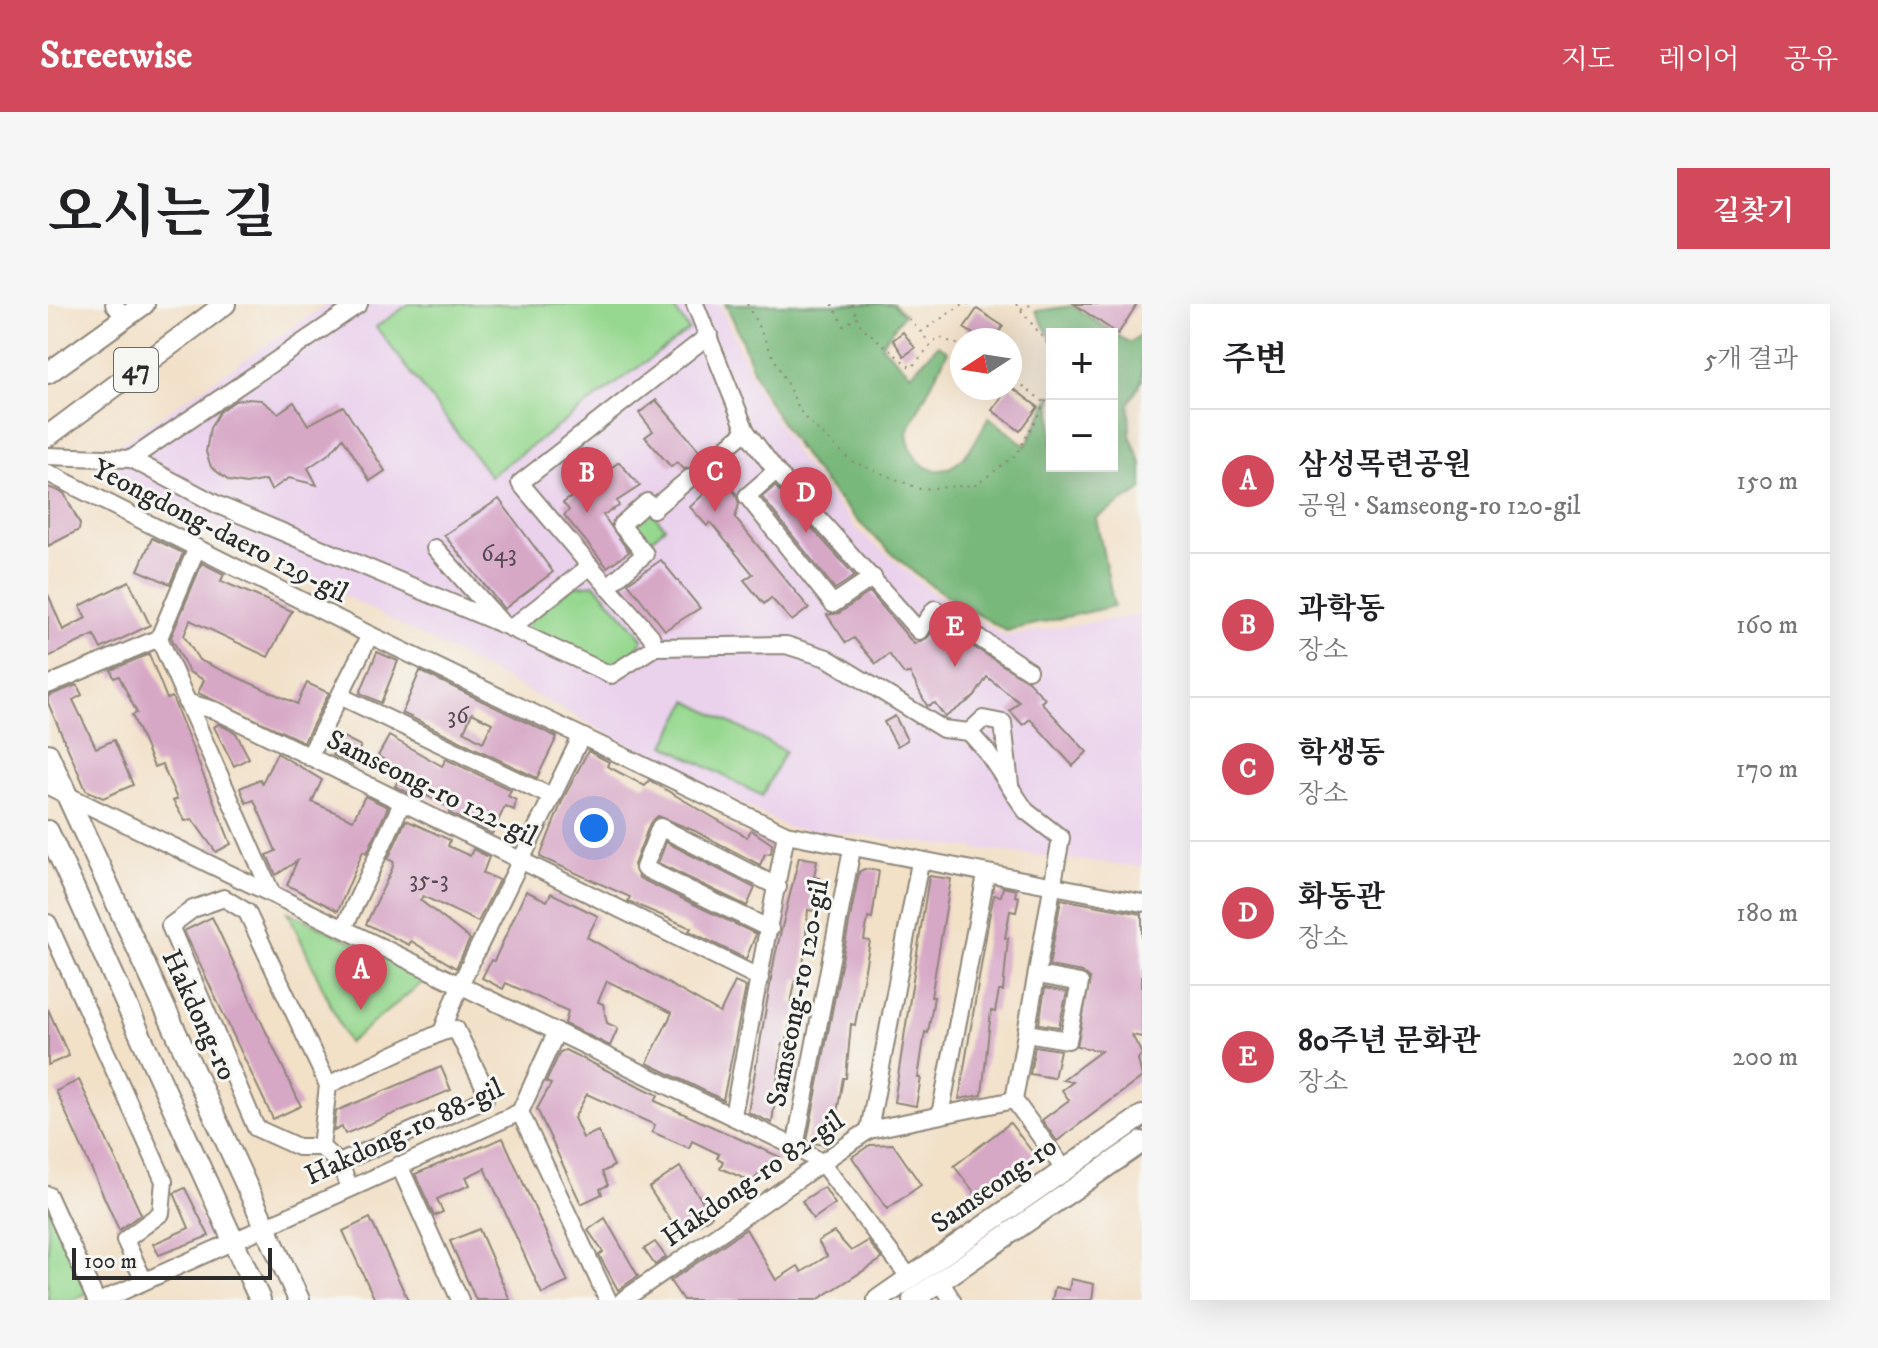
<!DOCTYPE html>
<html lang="ko">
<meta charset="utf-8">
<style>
body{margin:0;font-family:"IM FELL DW Pica","Noto Serif KR",serif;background:#f6f6f6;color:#202124}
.controls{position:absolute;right:24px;top:24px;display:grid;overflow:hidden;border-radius:0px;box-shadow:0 8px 32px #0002}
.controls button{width:72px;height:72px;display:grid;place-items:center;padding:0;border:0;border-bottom:2px solid #e0e0e0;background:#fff;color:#202124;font:40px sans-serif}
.compass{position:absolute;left:902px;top:24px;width:72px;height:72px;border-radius:50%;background:#fff;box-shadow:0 8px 32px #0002;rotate:258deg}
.scale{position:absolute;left:24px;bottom:20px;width:200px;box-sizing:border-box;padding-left:8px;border:4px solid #2b2b2b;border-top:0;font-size:22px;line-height:28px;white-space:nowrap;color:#2b2b2b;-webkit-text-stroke:6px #f6f6f2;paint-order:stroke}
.you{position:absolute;left:546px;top:524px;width:28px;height:28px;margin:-20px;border:6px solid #fff;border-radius:50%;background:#1a73e8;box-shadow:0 0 0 12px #1a73e833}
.badge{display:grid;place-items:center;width:52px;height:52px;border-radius:50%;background:#d1495b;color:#fff;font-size:26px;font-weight:700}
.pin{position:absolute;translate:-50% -66px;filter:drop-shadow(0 2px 4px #0008)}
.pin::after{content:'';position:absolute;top:42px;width:28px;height:24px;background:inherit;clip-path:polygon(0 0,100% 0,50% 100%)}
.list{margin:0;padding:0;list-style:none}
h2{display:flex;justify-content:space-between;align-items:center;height:104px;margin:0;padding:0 32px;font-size:34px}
h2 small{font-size:26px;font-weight:400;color:#757577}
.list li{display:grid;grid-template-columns:52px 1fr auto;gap:24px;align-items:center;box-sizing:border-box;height:144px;padding:0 32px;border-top:2px solid #e0e0e0}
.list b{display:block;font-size:30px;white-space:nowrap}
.list p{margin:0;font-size:26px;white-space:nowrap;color:#757577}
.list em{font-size:26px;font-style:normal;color:#757577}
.map{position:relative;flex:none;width:1094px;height:996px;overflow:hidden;border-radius:0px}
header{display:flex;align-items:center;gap:48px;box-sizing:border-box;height:112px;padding:0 40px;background:#d1495b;color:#fff}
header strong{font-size:38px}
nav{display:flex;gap:44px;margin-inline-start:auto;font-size:28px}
.intro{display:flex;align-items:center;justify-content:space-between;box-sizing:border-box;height:192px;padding:0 48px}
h1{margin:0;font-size:56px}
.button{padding:20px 36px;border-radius:0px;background:#d1495b;color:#fff;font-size:28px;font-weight:700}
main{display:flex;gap:48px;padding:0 48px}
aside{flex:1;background:#fff;border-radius:0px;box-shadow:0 8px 32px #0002}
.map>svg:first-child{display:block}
.built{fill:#ead1ec}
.green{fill:#96d88f;stroke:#60825d;stroke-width:2}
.forest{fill:#78b87a;stroke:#527252;stroke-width:2}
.building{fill:#d7a7c6;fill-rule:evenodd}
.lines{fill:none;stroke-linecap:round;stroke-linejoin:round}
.minor-tunnel{stroke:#cabca8;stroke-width:16;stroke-dasharray:16 8;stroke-linecap:butt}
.minor-casing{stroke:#8e8679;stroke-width:20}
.major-casing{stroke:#8e8679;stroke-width:24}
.path{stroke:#8e8679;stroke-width:2;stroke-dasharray:2 6;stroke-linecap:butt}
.minor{stroke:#fff;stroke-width:16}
.major{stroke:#fff;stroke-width:20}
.labels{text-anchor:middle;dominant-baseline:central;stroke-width:6;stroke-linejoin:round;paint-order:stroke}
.number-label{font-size:24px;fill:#564a52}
.shield{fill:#f6f6f2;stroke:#686867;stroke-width:2}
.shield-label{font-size:26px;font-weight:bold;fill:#2b2b2b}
.street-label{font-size:28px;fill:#2b2b2b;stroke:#f6f6f2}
</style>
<header>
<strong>Streetwise</strong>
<nav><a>지도</a><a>레이어</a><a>공유</a></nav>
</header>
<div class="intro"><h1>오시는 길</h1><a class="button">길찾기</a></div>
<main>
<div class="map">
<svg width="1094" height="996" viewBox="0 0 1094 996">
<rect width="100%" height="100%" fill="#f6f6f2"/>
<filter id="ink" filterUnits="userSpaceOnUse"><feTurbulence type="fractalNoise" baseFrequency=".0125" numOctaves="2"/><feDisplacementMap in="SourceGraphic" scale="16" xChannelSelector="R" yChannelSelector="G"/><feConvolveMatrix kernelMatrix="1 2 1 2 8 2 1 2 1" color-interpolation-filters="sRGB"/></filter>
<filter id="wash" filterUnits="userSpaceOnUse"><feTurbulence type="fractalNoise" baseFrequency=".006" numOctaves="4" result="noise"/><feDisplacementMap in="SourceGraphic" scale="32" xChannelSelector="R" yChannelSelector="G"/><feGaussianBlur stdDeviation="1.8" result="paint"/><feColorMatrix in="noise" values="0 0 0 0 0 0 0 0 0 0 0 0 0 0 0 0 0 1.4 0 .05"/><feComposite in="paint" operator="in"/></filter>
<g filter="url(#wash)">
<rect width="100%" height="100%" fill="#f2e0c7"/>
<polygon class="built" points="279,0 672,0 710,87 751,154 810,226 880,285 957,332 1094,310 1094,563 741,524 43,159"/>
<g class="green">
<polygon points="361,0 623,0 641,26 442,172 328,23"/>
<polygon points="599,203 617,223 595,242 578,222"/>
<path d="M547,280L595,334C570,387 518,346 480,328V317L526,282Z"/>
<polygon points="640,397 737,447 714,492 617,441"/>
<polygon points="240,608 381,673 300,739"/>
<polygon points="0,899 41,988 25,996 0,996"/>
</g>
<path class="forest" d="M677,0H845L856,10L833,41L863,70L890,41L900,47L859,128C860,152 880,177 906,161C922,152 932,128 941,113L978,142L1004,90V162H1064V30H1004V37L988,7L1024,2L1082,39L1094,29V76L1081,99L1082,131L1094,161V186L1048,214L1066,302L958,327C932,311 904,297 880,279C813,228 757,163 716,90C700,61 694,28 677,0Z"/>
<g id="blocks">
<g class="building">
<polygon points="1026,0 1089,0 1070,30"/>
<polygon points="929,5 955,22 946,36 934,36 916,24"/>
<polygon points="855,28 867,44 856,52 845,36"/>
<polygon points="962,82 990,103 972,127 944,106"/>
<polygon points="198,95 213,96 230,109 246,98 260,121 295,102 337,167 322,177 295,134 282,149 260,164 269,181 241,174 223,186 218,176 198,180 181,177 163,163 158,148 162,124 171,108 187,97"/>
<polygon points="608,96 655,151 658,162 667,165 688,190 691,200 687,214 761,304 744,317 723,294 716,300 696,276 705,270 662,218 659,222 642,203 657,189 650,181 651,168 645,164 636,165 629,158 623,163 597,133 605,127 591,109"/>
<polygon points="571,158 592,182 569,197 571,202 555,211 581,248 559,263 516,211 521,206 515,199"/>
<polygon points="727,182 765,225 807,272 787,285 714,193"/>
<polygon points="0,183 16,189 32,220 31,226 0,242"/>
<polygon points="451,195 505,268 456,305 396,231"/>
<polygon points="104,234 135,249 122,280 90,266"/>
<polygon points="613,256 652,304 617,326 580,279"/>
<polygon points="154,259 176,270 173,277 244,307 220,353 142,316 136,332 151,356 249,400 259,379 281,389 256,438 150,389 156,376 141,368 123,333"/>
<polygon points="81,277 102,321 53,345 46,331 0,353 0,290 15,326 38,314 32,302"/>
<polygon points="822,288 866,340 879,334 886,325 894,335 902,328 980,377 997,395 993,398 1039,448 1025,462 982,415 975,421 962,407 971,398 939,373 926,393 897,413 887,399 879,402 862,369 856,370 841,350 828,360 806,334 798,339 779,311 791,309"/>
<polygon points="329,348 350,357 333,399 312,389"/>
<polygon points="101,350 119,395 124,393 183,540 168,548 144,515 137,517 125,497 129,495 114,460 106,463 84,411 89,409 71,372 66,374 63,366"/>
<path d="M372,367L509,433L489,474L354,409ZM424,409L444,419L435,438L416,427Z"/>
<polygon points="29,381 34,391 25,396 48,444 66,436 85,481 55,494 38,486 0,399 0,392"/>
<polygon points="847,412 859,436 849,442 836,418"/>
<polygon points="171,420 188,429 201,454 186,462 166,423"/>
<polygon points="293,432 313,442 304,461 284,451"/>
<polygon points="341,432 394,462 398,455 463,486 460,492 468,496 466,506 457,502 444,530 401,509 403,504 373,489 370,494 347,482 352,473 337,465 338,457 330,452"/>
<polygon points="540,447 561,458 559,462 597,482 601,476 699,533 703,526 724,540 723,549 717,550 712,561 647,527 610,512 602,519 586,561 591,574 708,630 698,655 641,627 643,624 580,597 582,593 492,553 515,495"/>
<polygon points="229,449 274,476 264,498 305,516 317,492 340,503 319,549 315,547 290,607 239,581 249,557 228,571 219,551 228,547 206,496 198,499 192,484 212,475 214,479"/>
<polygon points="358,516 402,536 400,542 422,552 425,545 441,553 435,569 451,576 430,618 375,592 372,596 422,635 408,664 363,637 361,641 318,620 344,565 346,558 340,555"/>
<polygon points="618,538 707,584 699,602 610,559"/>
<polygon points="751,553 769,556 766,573 771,574 766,607 760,606 754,676 748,674 743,699 750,701 747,716 743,715 738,741 734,740 724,819 700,808 727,652"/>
<polygon points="816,565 831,567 824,615 820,614 816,636 822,637 807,721 803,720 798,774 795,774 784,838 778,842 759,837 811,568"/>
<polygon points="881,572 903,575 883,693 886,693 880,729 877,728 870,774 873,774 868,802 846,798"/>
<polygon points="955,583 968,586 967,592 971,593 968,608 962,607 957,634 960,634 955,687 951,687 947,708 943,707 934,791 911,795 941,614 946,591 953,592"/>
<polygon points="478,587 499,597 503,589 550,612 539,633 672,709 687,678 698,683 675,796 599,759 624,709 591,692 559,677 550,698 555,700 559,719 570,724 562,742 517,720 520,707 458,679 455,685 434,674 443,656 446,657"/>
<polygon points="1013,595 1094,610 1094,733 1084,731 1094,750 1090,755 1094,773 1009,837 994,816 1021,796 1014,786 1025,778 1014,776 1053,747 1029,742 1042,675 1034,668 1001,662"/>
<polygon points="164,613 253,802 225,815 136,627"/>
<polygon points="997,684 1019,688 1011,723 991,720"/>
<polygon points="0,705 21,752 0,761"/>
<polygon points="987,742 1012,746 1006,774 982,770"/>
<polygon points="517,746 610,791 607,797 732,853 724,870 715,866 704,878 672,864 675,857 669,854 671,850 644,837 641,844 604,828 607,821 539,790 526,814 535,834 550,827 566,862 554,868 560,881 552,885 554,890 533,900 489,805 503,780 498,778 512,748"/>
<polygon points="393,763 403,786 297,830 294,823 286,827 288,807"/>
<polygon points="31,776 93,910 71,926 8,787"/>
<polygon points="962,819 989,854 933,897 906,862"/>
<polygon points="455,834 520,978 494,990 437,864 418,873 422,881 389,895 395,908 386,912 367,870"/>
<polygon points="845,840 873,881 839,905 804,853 822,841"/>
<polygon points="632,863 664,912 633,932 601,884"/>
<polygon points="776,883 787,900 765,915 754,897"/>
<polygon points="137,884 161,932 111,951 105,940 141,924 126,889"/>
<polygon points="322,914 360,996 327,996 295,927"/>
<polygon points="557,914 590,972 570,986 551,951 555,948 540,926"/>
<polygon points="431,925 462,996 428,996 402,937"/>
<polygon points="698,925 728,976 750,962 754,968 779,952 770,937 786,928 803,947 820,937 834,955 769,996 635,996 622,977"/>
<polygon points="607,938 618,953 607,961 596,945"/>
<polygon points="1023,975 1046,980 1044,996 1004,996 1007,983 1021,986"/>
</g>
</g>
</g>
<g filter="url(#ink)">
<use href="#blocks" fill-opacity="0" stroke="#8e8679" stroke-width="2"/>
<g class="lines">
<polyline class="minor-tunnel" points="642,174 666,154"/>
<defs>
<g id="minor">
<polyline points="66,0 77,14"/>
<polyline points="647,0 698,127 728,167 871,327 887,305 980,366"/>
<polyline points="0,152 83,155 170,201 456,321 563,371 607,343 738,341 779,354 895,425 921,428 938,447 978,507 1013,534 966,796 1016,865"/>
<polyline points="666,154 698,127"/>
<polyline points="83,155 311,0"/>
<polyline points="728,167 699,192 785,300 825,273"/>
<polyline points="0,169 322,331 738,530 1094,599"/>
<polyline points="387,244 452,317"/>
<polyline points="542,262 472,179 661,31"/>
<polyline points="559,283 597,250 573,221 599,198 605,205 642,174"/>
<polyline points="463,324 542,262 603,332 607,343"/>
<polyline points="111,334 223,588"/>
<polyline points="0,381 111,334 148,246"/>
<polyline points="292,392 504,493"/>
<polyline points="138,398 169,407 712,674"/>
<polyline points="921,428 935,415 955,419 962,481"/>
<polyline points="261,453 322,331"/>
<polyline points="0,482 747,843 773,858 862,974"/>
<polyline points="0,619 116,877 113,909 77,936 96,977"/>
<polyline points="296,624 354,499"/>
<polyline points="722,625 596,564 612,523 730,583"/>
<polyline points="979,729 1020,736 1032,679 990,671"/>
<polyline points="280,781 394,728 412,681 533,433"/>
<polyline points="472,808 560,996"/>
<polyline points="685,811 738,530"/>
<polyline points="892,811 938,571"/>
<polyline points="821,826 872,558"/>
<polyline points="273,843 280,781 199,608 176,594 145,605 122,622 208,824 250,843 273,843 291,859 302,883"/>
<polyline points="747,843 804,545"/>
<polyline points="291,859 437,795 438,786 408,725 394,728"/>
<polyline points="351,861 412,996"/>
<polyline points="0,891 48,996"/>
<polyline points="892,977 904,996"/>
<polyline points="55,996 472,808 509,727"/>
<polyline points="575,996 821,826 966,796"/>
</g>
<g id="major">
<polyline points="0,69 96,0"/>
<polyline points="0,132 177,0"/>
<polyline points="0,450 251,996"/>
<polyline points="0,527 212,996"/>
<polyline points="830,996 1094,812"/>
<polyline points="865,996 1094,838"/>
</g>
</defs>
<use href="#minor" class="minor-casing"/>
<use href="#major" class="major-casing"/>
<g class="path">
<polyline points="699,0 755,112 803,157 872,185 928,181 968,151 1004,86"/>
<polyline points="784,0 796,22 809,13 813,22 863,64 890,33 914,42"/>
<polyline points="804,0 809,13"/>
<polyline points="919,0 928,0"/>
<polyline points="968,0 1004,45"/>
<polyline points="973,5 985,0"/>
<polyline points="861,15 882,39"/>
<polyline points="873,28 915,0"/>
<polyline points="962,72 996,98"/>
</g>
<use href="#minor" class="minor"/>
<use href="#major" class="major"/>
</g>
</g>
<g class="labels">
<g class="number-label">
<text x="451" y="250">643</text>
<text x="410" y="412">36</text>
<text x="381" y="576">35-3</text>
</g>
<rect class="shield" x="66" y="44" width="44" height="44" rx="6"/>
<g class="shield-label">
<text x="88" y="66">47</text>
</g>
<g class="street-label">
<text transform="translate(172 227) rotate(27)">Yeongdong-daero 129-gil</text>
<text transform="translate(384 484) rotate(26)">Samseong-ro 122-gil</text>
<text transform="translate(750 689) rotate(-79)">Samseong-ro 120-gil</text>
<text transform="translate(151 711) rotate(65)">Hakdong-ro</text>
<text transform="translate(356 828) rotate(-25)">Hakdong-ro 88-gil</text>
<text transform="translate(705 875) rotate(-35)">Hakdong-ro 82-gil</text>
<text transform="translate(946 881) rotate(-35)">Samseong-ro</text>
</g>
</g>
</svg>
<div class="controls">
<button>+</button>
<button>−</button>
</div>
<svg class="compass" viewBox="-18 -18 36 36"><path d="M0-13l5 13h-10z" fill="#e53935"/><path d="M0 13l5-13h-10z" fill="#757577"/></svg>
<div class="scale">100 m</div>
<div class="you"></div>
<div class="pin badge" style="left:313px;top:706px">A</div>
<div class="pin badge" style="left:539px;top:209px">B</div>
<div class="pin badge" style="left:667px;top:208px">C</div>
<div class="pin badge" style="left:758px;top:229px">D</div>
<div class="pin badge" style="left:907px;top:363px">E</div>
</div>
<aside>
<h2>주변<small>5개 결과</small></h2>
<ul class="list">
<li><span class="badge">A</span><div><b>삼성목련공원</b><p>공원 · Samseong-ro 120-gil</p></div><em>150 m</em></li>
<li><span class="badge">B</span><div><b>과학동</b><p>장소</p></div><em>160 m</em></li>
<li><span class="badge">C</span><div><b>학생동</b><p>장소</p></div><em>170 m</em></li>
<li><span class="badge">D</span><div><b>화동관</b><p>장소</p></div><em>180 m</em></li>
<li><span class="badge">E</span><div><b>80주년 문화관</b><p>장소</p></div><em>200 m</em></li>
</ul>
</aside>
</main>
